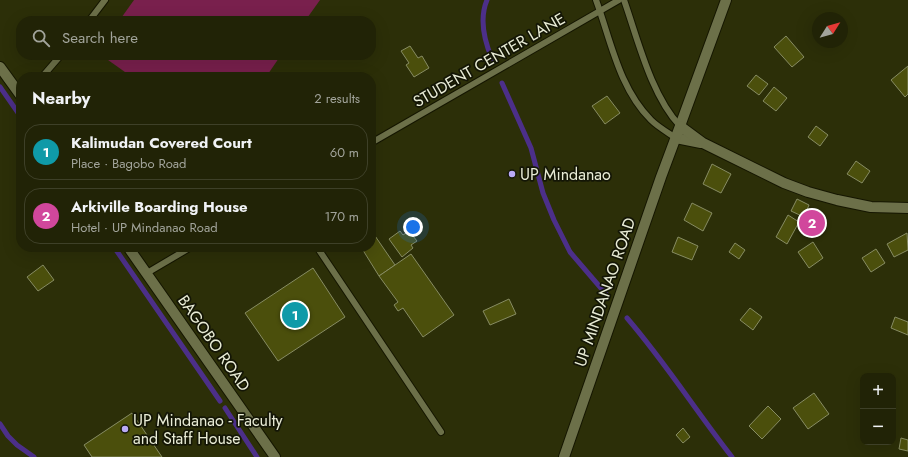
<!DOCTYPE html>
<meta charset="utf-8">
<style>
body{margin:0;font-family:Jost,sans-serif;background:#2d2f14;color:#f1f3f6}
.controls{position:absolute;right:12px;bottom:12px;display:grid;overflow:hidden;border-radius:8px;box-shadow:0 4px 16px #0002}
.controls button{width:36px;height:36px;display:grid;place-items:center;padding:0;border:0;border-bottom:1px solid #3e4028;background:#212306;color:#f1f3f6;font:20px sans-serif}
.compass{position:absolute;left:812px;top:12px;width:36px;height:36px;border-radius:50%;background:#212306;box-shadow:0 4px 16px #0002;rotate:53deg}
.you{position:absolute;left:413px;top:227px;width:14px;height:14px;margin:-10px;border:3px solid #fff;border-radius:50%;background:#1a73e8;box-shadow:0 0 0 6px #1a73e833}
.badge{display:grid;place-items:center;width:26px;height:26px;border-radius:50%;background:#1a73e8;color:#fff;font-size:13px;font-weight:700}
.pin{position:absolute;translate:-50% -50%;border:2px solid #fff;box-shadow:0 1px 4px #0006}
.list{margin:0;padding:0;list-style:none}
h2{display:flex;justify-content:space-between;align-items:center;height:52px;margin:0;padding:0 16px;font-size:17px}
h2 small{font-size:13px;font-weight:400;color:#a2a49b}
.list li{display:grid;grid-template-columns:26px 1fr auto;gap:12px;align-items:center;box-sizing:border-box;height:56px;margin:0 8px 8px;padding:0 8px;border:1px solid #3e4028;border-radius:16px}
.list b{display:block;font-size:15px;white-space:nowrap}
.list p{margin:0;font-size:13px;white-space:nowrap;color:#a2a49b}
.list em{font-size:13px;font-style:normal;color:#a2a49b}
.icon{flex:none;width:22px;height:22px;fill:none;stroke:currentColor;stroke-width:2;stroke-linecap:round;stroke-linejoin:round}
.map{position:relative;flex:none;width:908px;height:457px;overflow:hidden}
.search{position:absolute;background:#212306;box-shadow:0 4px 16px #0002;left:16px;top:16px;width:360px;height:44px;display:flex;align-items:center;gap:10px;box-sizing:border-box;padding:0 14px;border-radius:16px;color:#a2a49b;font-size:15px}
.panel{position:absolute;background:#212306;box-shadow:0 4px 16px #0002;left:16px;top:72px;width:360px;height:180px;border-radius:16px}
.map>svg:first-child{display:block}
.green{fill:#79204d}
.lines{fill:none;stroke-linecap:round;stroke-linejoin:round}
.stream{stroke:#4c2f89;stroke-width:5}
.building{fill:#4b4f0c;stroke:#878c63}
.service-casing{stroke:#151600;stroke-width:8}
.minor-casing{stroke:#151600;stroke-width:12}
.tertiary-casing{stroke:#151600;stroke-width:12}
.service{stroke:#6c7049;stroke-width:6}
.minor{stroke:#6c7049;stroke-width:10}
.tertiary{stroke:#6c7049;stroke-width:10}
.poi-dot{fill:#baaaf6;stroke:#141606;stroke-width:1.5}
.labels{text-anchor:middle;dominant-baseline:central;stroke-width:3.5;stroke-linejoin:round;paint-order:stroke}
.street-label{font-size:16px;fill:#e9ecd6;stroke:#141606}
.poi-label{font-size:16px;fill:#e9ecd6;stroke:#141606;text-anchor:start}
</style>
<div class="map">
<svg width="908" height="457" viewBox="0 0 908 457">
<rect width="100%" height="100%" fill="#2c2f08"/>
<g class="green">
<polygon points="134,0 320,0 305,21 119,21"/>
<polygon points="101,55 281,55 266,77 132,77"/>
</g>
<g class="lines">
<g class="stream">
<path d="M487,0C479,19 484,40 492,59"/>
<polyline points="502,83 531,148 543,193 554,220 570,252 606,294"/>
<polyline points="0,87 21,117"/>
<polyline points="114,247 220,401"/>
<path d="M627,318C665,362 696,411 732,457"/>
<polyline points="225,408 257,457"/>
<polyline points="0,424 8,436 17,445 34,457"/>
</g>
</g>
<g class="building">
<polygon points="786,36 804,57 792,67 774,47"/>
<polygon points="410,46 418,58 422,56 429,68 414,77 406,65 409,63 401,51"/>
<polygon points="908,66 908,94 905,97 891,80"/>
<polygon points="756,75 768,84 759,95 747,86"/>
<polygon points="774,87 787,98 776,111 763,101"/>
<polygon points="607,96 620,113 605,124 592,106"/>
<polygon points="816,126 828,135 820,146 808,137"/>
<polygon points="856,161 870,171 862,183 847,174"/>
<polygon points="712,164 731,174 721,193 703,184"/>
<polygon points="797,199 809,205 804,217 791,211"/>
<polygon points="692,203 712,213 703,231 684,220"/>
<polygon points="811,210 823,217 813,236 801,229"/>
<polygon points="788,215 799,222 787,244 776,237"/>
<polygon points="371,230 395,265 379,276 361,247 371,247"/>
<polygon points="400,231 403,235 409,231 417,241 411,245 413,248 402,257 389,239"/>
<polygon points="907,233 908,250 894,257 887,244"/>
<polygon points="678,237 698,246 692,260 672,252"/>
<polygon points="813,242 823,258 809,268 798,252"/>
<polygon points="735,243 745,250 739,259 729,252"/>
<polygon points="876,249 885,263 871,272 862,258"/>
<polygon points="411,254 454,315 423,337 403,308 398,311 394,305 398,302 379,276"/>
<polygon points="43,265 54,280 38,291 27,277"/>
<polygon points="313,268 345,317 278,361 245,313"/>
<polygon points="509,299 516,314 490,325 483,311"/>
<polygon points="750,308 762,317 753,330 740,320"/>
<polygon points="895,317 908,322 908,335 891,328"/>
<polygon points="814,393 829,414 808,429 793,408"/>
<polygon points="768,406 781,419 762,439 749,426"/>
<polygon points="132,413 162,457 92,457 84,445"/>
<polygon points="683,428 690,437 683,443 676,435"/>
<polygon points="901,438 908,440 908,451 899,449"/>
</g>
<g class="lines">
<defs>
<g id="service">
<path d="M596,0C611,41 619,88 651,120C658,127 667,132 676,138"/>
<path d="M624,0C638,40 651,95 680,126"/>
<polyline points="89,21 105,0"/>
<polyline points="42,77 61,55"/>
<polyline points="371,143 619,0"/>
<polyline points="317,247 441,432"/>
<polyline points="147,273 191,247"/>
</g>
<g id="minor">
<polyline points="0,67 21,96"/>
<polyline points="680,126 726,0"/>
<polyline points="128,247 275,457"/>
</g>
<g id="tertiary">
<polyline points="676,138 701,143"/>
<polyline points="564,457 661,177 680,126 703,143 784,183 808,192 837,200 871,207 908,208"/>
</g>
</defs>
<use href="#service" class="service-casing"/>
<use href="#minor" class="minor-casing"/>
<use href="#tertiary" class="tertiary-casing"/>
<use href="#service" class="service"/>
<use href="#minor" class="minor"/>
<use href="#tertiary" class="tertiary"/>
</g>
<g class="poi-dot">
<circle cx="512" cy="174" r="4"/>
<circle cx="125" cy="429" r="4"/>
</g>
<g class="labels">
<g class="street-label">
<text transform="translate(489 60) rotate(-30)">STUDENT CENTER LANE</text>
<text transform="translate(605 292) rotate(-71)">UP MINDANAO ROAD</text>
<text transform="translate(214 343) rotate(55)">BAGOBO ROAD</text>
</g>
<g class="poi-label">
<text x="520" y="174">UP Mindanao</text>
<text x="133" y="420">UP Mindanao - Faculty<tspan x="133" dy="18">and Staff House</tspan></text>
</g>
</g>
</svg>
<div class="controls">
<button>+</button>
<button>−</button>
</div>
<svg class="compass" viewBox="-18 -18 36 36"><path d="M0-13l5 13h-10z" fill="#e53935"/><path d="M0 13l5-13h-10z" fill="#a2a49b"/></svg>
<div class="you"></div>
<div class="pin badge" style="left:295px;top:315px;background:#0f9aa8">1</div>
<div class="pin badge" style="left:812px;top:223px;background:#d1479c">2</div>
<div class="search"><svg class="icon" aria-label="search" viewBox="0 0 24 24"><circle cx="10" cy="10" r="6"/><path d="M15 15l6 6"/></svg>Search here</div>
<section class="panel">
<h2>Nearby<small>2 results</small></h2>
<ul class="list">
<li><span class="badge" style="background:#0f9aa8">1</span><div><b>Kalimudan Covered Court</b><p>Place · Bagobo Road</p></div><em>60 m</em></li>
<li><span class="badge" style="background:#d1479c">2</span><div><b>Arkiville Boarding House</b><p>Hotel · UP Mindanao Road</p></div><em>170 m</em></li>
</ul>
</section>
</div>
